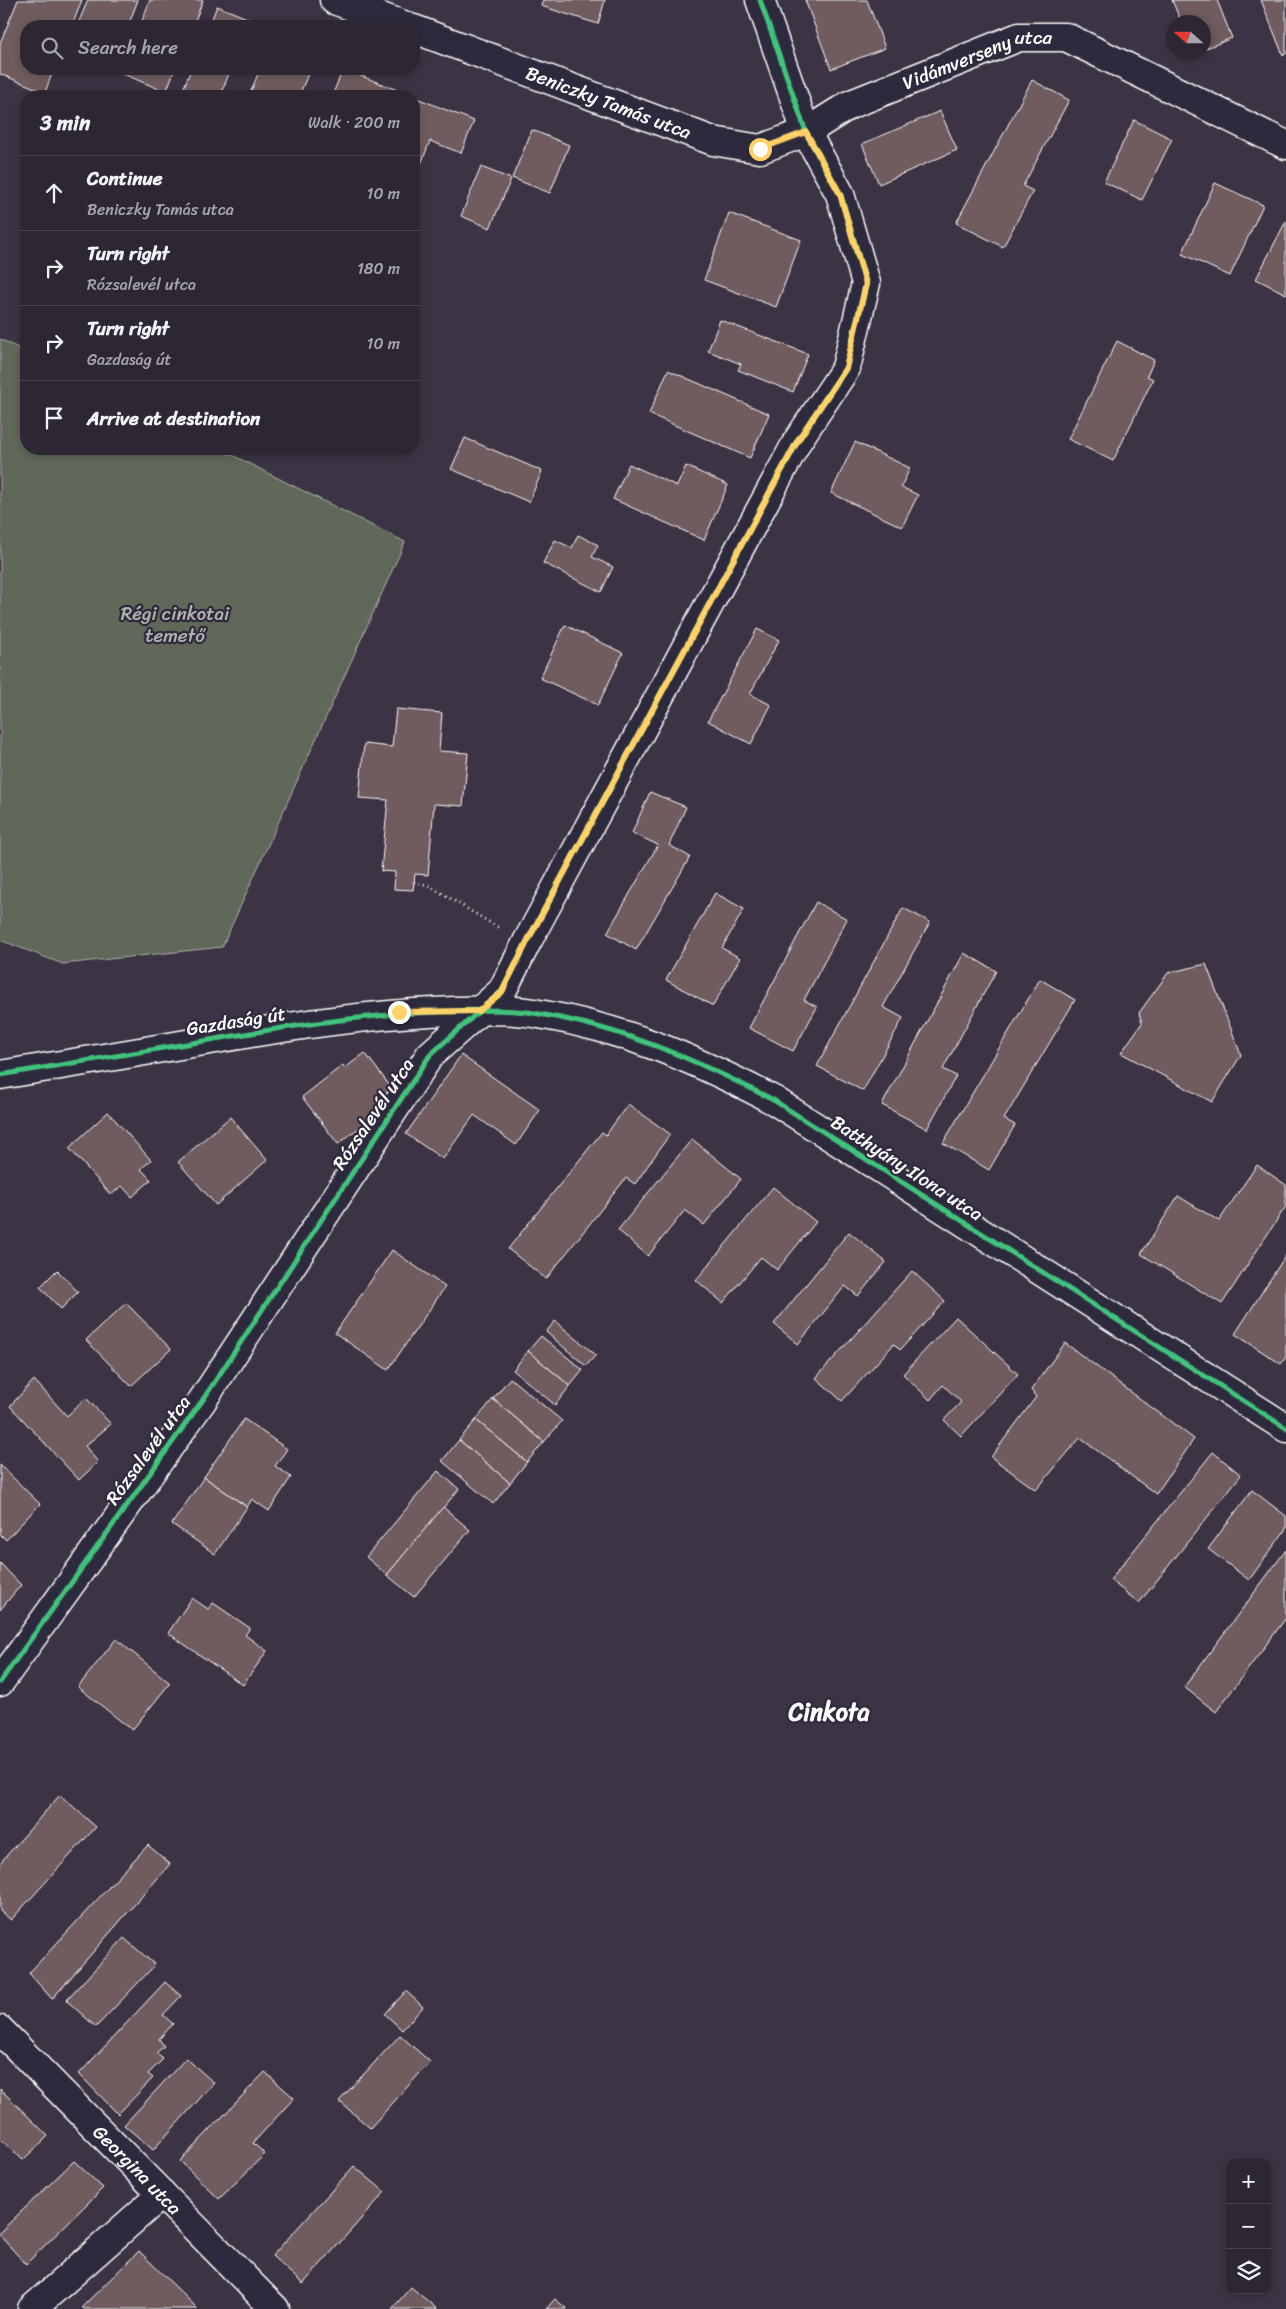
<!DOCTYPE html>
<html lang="en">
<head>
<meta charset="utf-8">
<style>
	body { margin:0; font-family:Sriracha,sans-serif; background:#352f3b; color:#f1f3f6 }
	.controls { position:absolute; right:15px; bottom:15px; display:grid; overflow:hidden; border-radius:10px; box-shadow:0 2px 8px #0003 }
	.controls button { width:45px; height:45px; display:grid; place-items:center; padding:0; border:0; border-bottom:1px solid #48444e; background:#2d2733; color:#f1f3f6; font:25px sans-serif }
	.compass { position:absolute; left:1166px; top:15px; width:45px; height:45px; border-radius:50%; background:#2d2733; box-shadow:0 2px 8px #0003; rotate:291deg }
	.stop { position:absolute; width:15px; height:15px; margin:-11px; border:4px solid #ffd166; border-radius:50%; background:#fff }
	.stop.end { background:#ffd166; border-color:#fff; box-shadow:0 1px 5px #0008 }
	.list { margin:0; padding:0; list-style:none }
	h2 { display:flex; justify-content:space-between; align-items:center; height:65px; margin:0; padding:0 20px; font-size:21px }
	h2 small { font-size:16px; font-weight:400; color:#a7a5ac }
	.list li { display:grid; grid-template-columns:32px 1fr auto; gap:15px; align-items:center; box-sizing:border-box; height:75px; padding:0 20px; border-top:1px solid #48444e }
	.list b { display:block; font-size:19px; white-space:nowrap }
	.list p { margin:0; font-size:16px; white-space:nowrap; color:#a7a5ac }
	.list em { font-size:16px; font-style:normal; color:#a7a5ac }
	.icon { flex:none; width:28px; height:28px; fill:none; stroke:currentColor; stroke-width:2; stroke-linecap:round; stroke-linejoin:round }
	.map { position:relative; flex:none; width:1286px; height:2309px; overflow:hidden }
	.search { position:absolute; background:#2d2733; box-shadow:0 2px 8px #0003; left:20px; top:20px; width:400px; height:55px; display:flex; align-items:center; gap:12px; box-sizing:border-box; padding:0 18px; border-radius:20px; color:#a7a5ac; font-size:19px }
	.panel { position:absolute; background:#2d2733; box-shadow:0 2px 8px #0003; left:20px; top:90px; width:400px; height:365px; border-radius:20px }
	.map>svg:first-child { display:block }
	.green { fill:#60675a; stroke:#b0b3ac }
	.building { fill:#705b5e; stroke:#fff }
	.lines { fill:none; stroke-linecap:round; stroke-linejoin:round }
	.minor-casing { stroke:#fff; stroke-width:31 }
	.path { stroke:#fff; stroke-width:3; stroke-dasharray:1 4; stroke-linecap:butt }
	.minor { stroke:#2f2a3d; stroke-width:28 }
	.cycleway-casing { stroke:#2f2a3d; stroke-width:8 }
	.cycleway { stroke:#40c37c; stroke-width:5 }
	.route { stroke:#ffd166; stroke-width:6 }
	.labels { text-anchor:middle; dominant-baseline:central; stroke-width:4.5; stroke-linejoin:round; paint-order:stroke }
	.street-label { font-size:19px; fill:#fff; stroke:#2f2a3d }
	.park-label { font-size:19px; fill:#b0b3ac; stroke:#2f2a3d }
	.district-label { font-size:24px; font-weight:bold; fill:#fff; stroke:#2f2a3d }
</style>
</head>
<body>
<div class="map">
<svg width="1286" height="2309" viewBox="0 0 1286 2309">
	<rect width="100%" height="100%" fill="#3c3444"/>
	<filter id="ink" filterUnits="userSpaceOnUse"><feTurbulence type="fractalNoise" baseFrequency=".02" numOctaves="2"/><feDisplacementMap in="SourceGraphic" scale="10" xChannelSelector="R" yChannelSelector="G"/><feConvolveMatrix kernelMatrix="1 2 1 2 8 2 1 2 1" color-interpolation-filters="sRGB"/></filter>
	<g filter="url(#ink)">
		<path class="green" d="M0 339 26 352V449H220L405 542 222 947 63 964 0 940Z"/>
		<g class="building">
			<path d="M18 0H82L72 26H26V69H54L45 92 0 74V43Z"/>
			<path d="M88 0H138L128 26H77Z"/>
			<path d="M150 0H203L193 26H140Z"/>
			<path d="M543 0H605L598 24 541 6Z"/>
			<path d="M805 0H867L885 48 831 69Z"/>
			<path d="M1172 0H1217L1232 38 1204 49V22H1181Z"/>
			<path d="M1261 0H1286V54L1283 55Z"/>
			<path d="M217 6 267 26H209Z"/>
			<path d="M123 69H175L166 92 121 73Z"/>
			<path d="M191 69H231L220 96H184L181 95Z"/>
			<path d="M260 69H310L299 96H249Z"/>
			<path d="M343 69 400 91 398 96H332Z"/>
			<path d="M1032 80 1069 100 1023 186 1033 191 1003 247 956 223Z"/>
			<path d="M414 97 474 121 461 153 430 141 414 182Z"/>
			<path d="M940 111 957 150 879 184 862 144Z"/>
			<path d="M1134 120 1172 139 1142 200 1104 182Z"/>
			<path d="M532 130 569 145 550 193 512 178Z"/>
			<path d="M481 167 511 179 490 228 461 216Z"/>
			<path d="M1215 183 1263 205 1230 276 1182 254Z"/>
			<path d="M729 213 801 240 776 307 704 280Z"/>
			<path d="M1286 221V294L1256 279Z"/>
			<path d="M720 320 808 354 793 392 738 370 741 364 708 351Z"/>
			<path d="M1117 341 1154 360 1147 376 1153 379 1113 461 1068 439Z"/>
			<path d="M668 370 769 414 750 458 649 414Z"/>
			<path d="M465 438 542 471 529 502 451 469Z"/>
			<path d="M855 442 910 468 901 487 918 495 902 527 831 493Z"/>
			<path d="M629 464 677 486 686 466 728 485 704 540 613 499Z"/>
			<path d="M578 535 598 545 592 557 613 567 601 592 543 563 555 540 572 548Z"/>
			<path d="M565 625 623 653 598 705 540 678Z"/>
			<path d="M757 629 779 640 750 694 771 705 751 744 708 721Z"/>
			<path d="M396 709 442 713 439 751 468 753 463 806 434 804 428 875 415 874 413 890 394 889 395 872 381 871 388 800 359 798 364 744 392 747Z"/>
			<path d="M650 792 686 807 669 845 690 857 636 950 607 933 658 845 632 833Z"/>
			<path d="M715 893 744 909 722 948 740 958 713 1006 666 980Z"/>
			<path d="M816 902 847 919 804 1000 817 1007 793 1051 749 1028Z"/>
			<path d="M903 908 930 922 883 1007 903 1018 863 1091 817 1066Z"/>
			<path d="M964 953 996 971 943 1069 956 1076 927 1129 882 1105Z"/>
			<path d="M1206 964 1241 1055 1212 1102 1121 1053 1142 1023 1139 1013 1168 973Z"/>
			<path d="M1040 979 1075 1000 1004 1119 1015 1125 989 1170 943 1143Z"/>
			<path d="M365 1053 396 1094 375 1110 377 1114 338 1144 302 1097 343 1065 345 1068Z"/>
			<path d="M461 1055 540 1110 516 1145 474 1115 443 1159 406 1134Z"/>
			<path d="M628 1104 670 1134 635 1184 626 1178 546 1279 508 1249 602 1132 606 1135Z"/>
			<path d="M108 1112 151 1160 141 1169 151 1180 132 1197 122 1186 111 1195 69 1148Z"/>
			<path d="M230 1117 267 1160 216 1205 178 1162Z"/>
			<path d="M692 1139 741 1179 704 1225 685 1210 648 1256 618 1230Z"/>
			<path d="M1257 1165 1286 1185V1206L1222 1304 1141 1254 1178 1196 1219 1221Z"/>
			<path d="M773 1187 816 1222 777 1270 761 1257 723 1303 696 1280Z"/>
			<path d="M849 1232 886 1262 858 1296 845 1286 798 1344 774 1324Z"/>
			<path d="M392 1250 445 1287 388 1370 335 1333Z"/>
			<path d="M1286 1255V1357L1281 1364 1235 1334Z"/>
			<path d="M57 1270 78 1292 61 1309 40 1287Z"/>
			<path d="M912 1271 945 1301 900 1350 894 1344 842 1401 816 1378Z"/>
			<path d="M126 1303 171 1349 131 1386 86 1340Z"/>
			<path d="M956 1317 1018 1374 961 1436 944 1420 961 1402 943 1385 930 1400 903 1374Z"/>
			<path d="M555 1321 596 1355 586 1366 546 1332Z"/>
			<path d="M541 1336 583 1370 570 1386 528 1351Z"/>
			<path d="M1065 1343 1194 1439 1156 1494 1080 1438 1036 1490 991 1457 1036 1397 1031 1390Z"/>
			<path d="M528 1351 570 1386 555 1405 513 1370Z"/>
			<path d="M510 1378 562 1421 544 1442 493 1399Z"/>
			<path d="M34 1380 67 1416 86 1398 111 1424 85 1446 98 1462 79 1480 10 1406Z"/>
			<path d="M493 1399 544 1442 527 1462 476 1420Z"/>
			<path d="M244 1419 287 1449 275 1466 291 1477 269 1511 252 1499 247 1507 204 1477Z"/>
			<path d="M476 1420 527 1462 510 1483 459 1440Z"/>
			<path d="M459 1440 510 1483 493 1504 442 1461Z"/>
			<path d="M1213 1452 1241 1475 1139 1603 1110 1580Z"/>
			<path d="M0 1465 40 1504 6 1540 0 1534Z"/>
			<path d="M438 1471 459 1489 387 1575 366 1557Z"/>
			<path d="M204 1477 247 1507 215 1554 172 1524Z"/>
			<path d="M1252 1490 1286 1516V1529L1249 1580 1208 1549Z"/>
			<path d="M443 1507 470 1530 414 1597 387 1575Z"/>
			<path d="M1286 1550V1618L1216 1712 1184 1687Z"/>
			<path d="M0 1563 21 1585 0 1610Z"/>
			<path d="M192 1598 208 1609 213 1603 250 1628 245 1635 267 1651 243 1685 168 1633Z"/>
			<path d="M116 1639 170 1683 132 1730 78 1687Z"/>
			<path d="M60 1795 96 1827 11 1920 0 1911V1863Z"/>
			<path d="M148 1845 170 1864 52 1999 29 1973Z"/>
			<path d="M124 1938 155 1965 96 2027 66 2000Z"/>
			<path d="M165 1982 181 1996 163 2015 173 2024 159 2039 164 2046 156 2053 163 2059 148 2074 153 2078 118 2114 79 2074Z"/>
			<path d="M406 1991 423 2007 402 2030 385 2014Z"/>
			<path d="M400 2035 430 2062 370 2128 339 2101Z"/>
			<path d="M186 2058 214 2083 153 2150 124 2125Z"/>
			<path d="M265 2072 294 2098 253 2143 265 2154 219 2199 180 2161Z"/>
			<path d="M0 2089 48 2136 23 2160 0 2139Z"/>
			<path d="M74 2161 103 2188 26 2264 0 2236V2232Z"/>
			<path d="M354 2166 385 2192 303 2284 272 2256Z"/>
			<path d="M139 2251 198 2309H84L82 2307Z"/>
			<path d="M411 2287 437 2309H392Z"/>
			<path d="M555 2299 567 2309H546Z"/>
		</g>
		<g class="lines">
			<g class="minor-casing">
				<g id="minor">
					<path d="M334 0 406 26"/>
					<path id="s1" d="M414 29 713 141 760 149 806 132 849 105 1019 37H1066L1286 145"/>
					<path d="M0 1075C86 1061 171 1047 257 1032 324 1021 387 1013 455 1011 483 1010 513 1009 539 1014 624 1028 699 1061 775 1101L1286 1428"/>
					<path d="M0 1682 202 1401 430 1055 502 991 528 940 798 440 846 368 866 283 840 194 806 132 760 0"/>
					<path id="s2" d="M0 2030 275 2309"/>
					<path d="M32 2309 162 2194"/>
				</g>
			</g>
			<path class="path" d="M414 882 428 885 499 928"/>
			<use href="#minor" class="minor"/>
			<g class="cycleway-casing">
				<g id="cycleway">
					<path d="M0 1075C86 1061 171 1047 257 1032 324 1021 387 1013 455 1011 483 1010 513 1009 539 1014 624 1028 699 1061 775 1101L1286 1428"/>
					<path d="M0 1682 202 1401 430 1055 502 991 528 940 798 440 846 368 866 283 840 194 806 132 760 0"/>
				</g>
			</g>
			<use href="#cycleway" class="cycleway"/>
		</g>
	</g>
	<g class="lines" filter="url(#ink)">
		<path class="route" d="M399 1012 479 1011 502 992 528 940 798 440 846 368 866 284 840 194 806 132 760 149"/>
	</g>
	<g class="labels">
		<g class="street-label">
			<text stroke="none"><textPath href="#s1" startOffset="604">Vidámverseny utca</textPath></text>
			<text stroke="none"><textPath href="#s1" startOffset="208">Beniczky Tamás utca</textPath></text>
			<text transform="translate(236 1021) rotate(-9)">Gazdaság út</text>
			<text transform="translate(373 1114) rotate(-56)">Rózsalevél utca</text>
			<text transform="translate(907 1168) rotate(33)">Batthyány Ilona utca</text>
			<text transform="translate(148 1450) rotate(-54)">Rózsalevél utca</text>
			<text stroke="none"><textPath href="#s2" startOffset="196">Georgina utca</textPath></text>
		</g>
		<g class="park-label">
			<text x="175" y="613">Régi cinkotai<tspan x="175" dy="22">temető</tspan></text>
		</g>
		<g class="district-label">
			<text x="829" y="1712">Cinkota</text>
		</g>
	</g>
</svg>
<div class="controls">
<button>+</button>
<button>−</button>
<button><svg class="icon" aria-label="layers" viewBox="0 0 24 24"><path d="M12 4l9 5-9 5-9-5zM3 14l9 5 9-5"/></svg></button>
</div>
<svg class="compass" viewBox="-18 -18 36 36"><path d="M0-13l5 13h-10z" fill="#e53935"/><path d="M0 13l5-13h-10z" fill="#a7a5ac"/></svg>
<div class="stop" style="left:760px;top:149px"></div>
<div class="stop end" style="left:399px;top:1012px"></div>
<div class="search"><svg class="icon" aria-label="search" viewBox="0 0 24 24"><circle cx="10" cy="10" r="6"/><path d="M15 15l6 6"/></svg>Search here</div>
<section class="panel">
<h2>3 min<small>Walk · 200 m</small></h2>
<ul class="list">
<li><svg class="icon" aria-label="ahead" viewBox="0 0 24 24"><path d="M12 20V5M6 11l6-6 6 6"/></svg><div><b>Continue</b><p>Beniczky Tamás utca</p></div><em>10 m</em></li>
<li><svg class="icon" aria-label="right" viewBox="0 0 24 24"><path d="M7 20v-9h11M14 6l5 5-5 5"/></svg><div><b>Turn right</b><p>Rózsalevél utca</p></div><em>180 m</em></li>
<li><svg class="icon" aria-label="right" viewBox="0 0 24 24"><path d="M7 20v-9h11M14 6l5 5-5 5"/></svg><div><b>Turn right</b><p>Gazdaság út</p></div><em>10 m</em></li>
<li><svg class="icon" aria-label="arrive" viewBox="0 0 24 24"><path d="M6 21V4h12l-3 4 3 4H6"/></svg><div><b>Arrive at destination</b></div></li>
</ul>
</section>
</div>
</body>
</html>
